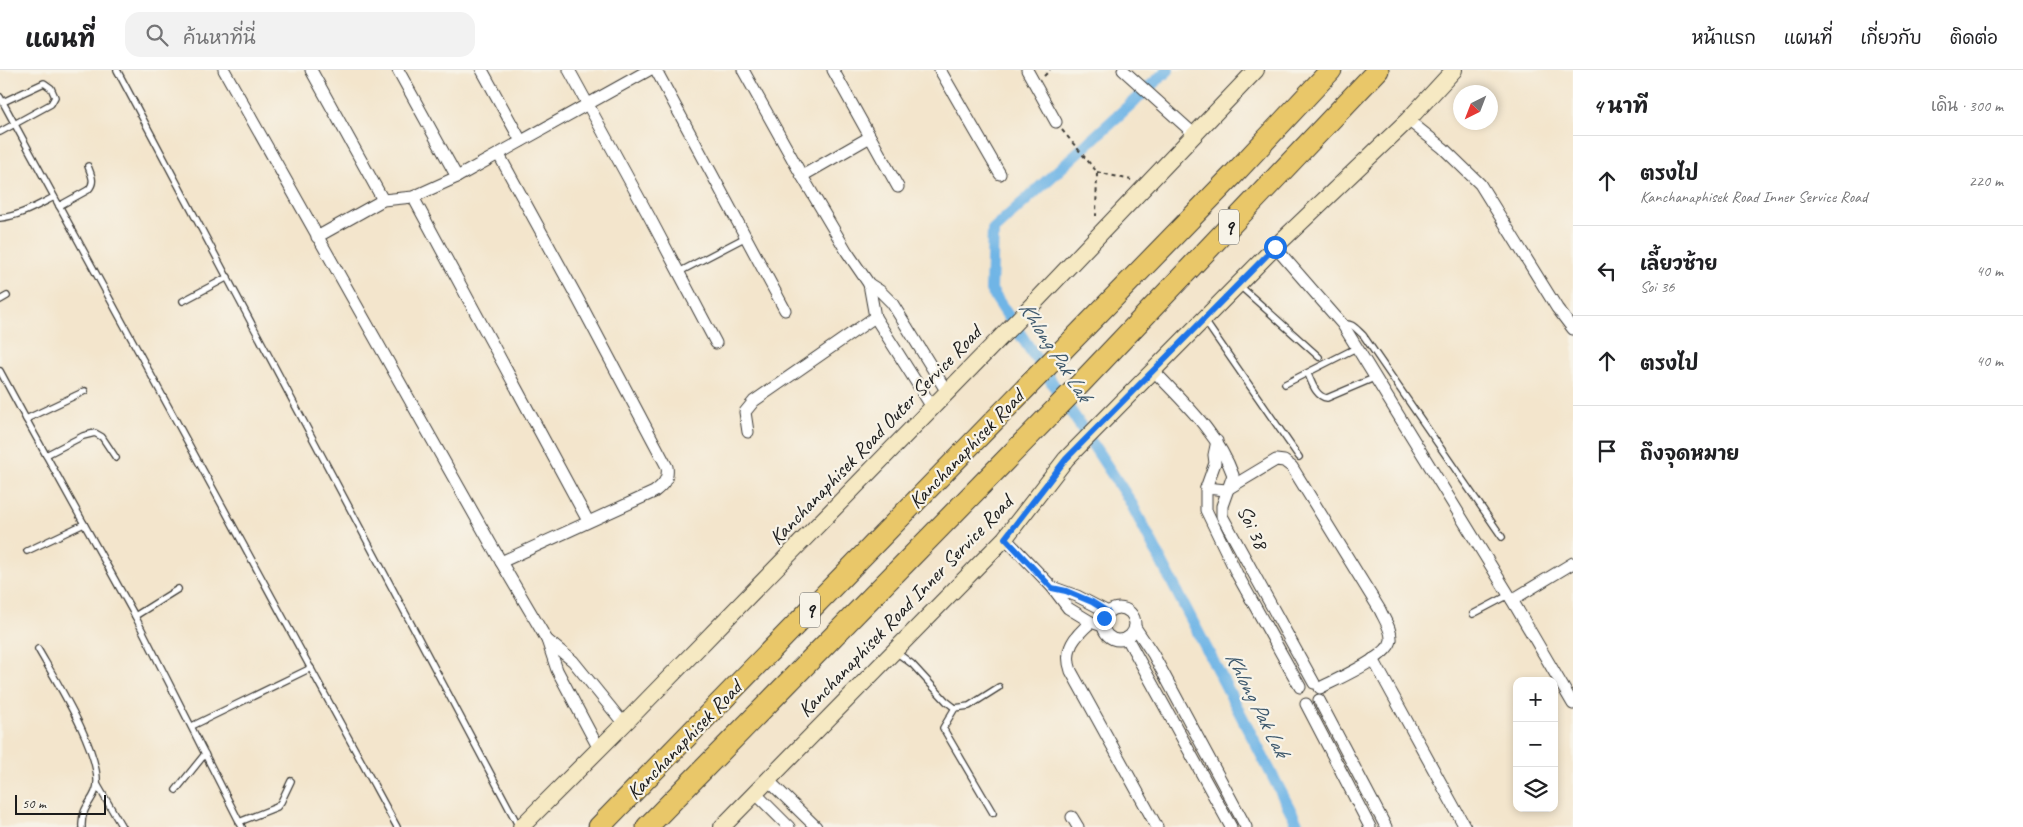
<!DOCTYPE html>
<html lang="th">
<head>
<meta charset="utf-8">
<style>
	body { margin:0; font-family:Caveat,"Playpen Sans Thai",sans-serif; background:#f2f2f2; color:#202124 }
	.controls { position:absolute; right:15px; bottom:15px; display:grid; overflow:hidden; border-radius:10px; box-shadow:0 2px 8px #0003 }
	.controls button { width:45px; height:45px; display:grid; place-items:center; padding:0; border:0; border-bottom:1px solid #e0e0e0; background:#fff; color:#202124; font:25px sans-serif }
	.compass { position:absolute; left:1453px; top:15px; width:45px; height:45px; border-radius:50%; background:#fff; box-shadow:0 2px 8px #0003; rotate:222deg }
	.scale { position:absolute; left:15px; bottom:12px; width:91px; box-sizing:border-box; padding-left:5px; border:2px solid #1c1c1c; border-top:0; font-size:14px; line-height:18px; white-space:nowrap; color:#1c1c1c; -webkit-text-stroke:4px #f7f3e8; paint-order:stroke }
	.stop { position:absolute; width:15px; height:15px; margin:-11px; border:4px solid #1a73e8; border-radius:50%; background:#fff }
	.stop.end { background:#1a73e8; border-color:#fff; box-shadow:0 1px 5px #0008 }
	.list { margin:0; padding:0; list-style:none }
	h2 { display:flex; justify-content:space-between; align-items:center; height:65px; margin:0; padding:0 20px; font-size:21px }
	h2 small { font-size:16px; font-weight:400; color:#757577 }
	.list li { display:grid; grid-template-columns:32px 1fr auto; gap:15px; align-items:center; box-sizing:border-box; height:90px; padding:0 20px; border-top:1px solid #e0e0e0 }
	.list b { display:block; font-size:19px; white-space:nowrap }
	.list p { margin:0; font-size:16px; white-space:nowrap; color:#757577 }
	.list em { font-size:16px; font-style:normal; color:#757577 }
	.icon { flex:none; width:28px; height:28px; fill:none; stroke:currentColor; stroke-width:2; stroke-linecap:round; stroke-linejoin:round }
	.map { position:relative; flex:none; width:1573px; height:757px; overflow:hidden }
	header { display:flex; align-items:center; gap:30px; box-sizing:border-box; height:70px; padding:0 25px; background:#fff; border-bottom:1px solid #e0e0e0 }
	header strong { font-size:24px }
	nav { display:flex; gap:28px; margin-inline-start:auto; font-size:18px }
	.search { width:350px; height:45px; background:#f2f2f2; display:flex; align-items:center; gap:12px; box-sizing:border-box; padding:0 18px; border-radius:15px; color:#757577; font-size:19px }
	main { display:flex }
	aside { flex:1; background:#fff }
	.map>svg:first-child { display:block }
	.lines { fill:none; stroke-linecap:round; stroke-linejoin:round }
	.canal { stroke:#70b5e6; stroke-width:12 }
	.service-casing { stroke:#3c3a36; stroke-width:8 }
	.minor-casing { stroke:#3c3a36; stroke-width:13 }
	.secondary-casing { stroke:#3c3a36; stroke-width:18 }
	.motorway-casing { stroke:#3c3a36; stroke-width:23 }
	.path { stroke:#3c3a36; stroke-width:2; stroke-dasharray:4 4; stroke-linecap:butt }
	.service { stroke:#fff; stroke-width:5.5 }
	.minor { stroke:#fff; stroke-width:11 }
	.secondary { stroke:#f6e9c3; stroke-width:16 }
	.motorway { stroke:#e9c769; stroke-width:21 }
	.route { stroke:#1a73e8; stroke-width:6 }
	.labels { text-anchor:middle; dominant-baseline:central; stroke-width:4.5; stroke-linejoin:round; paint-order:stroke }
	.shield { fill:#f7f3e8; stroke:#5e5c59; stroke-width:1 }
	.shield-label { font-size:20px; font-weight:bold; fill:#1c1c1c }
	.street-label { font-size:21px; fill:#1c1c1c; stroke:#f7f3e8 }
	.water-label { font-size:22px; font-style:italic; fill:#3e596d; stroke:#f7f3e8 }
</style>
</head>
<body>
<header>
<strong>แผนที่</strong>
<div class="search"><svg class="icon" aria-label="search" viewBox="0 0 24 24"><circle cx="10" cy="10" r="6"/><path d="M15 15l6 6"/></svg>ค้นหาที่นี่</div>
<nav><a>หน้าแรก</a><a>แผนที่</a><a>เกี่ยวกับ</a><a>ติดต่อ</a></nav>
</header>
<main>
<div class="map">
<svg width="1573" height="757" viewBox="0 0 1573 757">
	<rect width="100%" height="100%" fill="#f7f3e8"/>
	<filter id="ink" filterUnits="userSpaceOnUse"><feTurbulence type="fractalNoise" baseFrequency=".02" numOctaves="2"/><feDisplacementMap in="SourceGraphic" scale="10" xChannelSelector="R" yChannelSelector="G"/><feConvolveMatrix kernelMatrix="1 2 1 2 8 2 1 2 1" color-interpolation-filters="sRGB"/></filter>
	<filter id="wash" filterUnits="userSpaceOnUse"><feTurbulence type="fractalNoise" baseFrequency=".0096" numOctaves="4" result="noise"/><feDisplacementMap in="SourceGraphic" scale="20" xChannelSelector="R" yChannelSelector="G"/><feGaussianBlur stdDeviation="1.12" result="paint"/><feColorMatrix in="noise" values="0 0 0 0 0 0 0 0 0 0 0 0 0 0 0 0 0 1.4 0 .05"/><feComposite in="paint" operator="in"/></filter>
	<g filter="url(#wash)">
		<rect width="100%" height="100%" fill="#f3e5cc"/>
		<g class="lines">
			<path class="canal" d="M1168 0 993 160 991 220 1130 431 1299 757"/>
		</g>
	</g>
	<g filter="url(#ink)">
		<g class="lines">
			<g class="service-casing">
				<g id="service">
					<path d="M117 0 519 757"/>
					<path d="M0 27 397 757"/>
					<path d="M0 62 51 34 55 27 51 18 44 13 3 32"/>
					<path d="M59 136 88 120C96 112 91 105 88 96"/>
					<path d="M0 148C20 146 36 136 54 127"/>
					<path d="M679 202 746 167"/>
					<path d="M1240 216 1319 287"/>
					<path d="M0 230 7 226"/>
					<path d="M183 231 228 207"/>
					<path d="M1205 251 1299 387"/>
					<path d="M1343 255C1351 251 1357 260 1363 265L1502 467"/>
					<path d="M0 301 26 349 85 321"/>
					<path d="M1308 304C1312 313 1316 327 1327 328L1374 308"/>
					<path d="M1285 314 1356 278"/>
					<path d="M26 349 135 546"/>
					<path d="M46 385 83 366 95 363 102 367 116 388"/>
					<path d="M27 481 84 454"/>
					<path d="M178 519 135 546 242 757"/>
					<path d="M1473 544 1509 525"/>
					<path d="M38 579C55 609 100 680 97 715 95 731 81 735 82 757"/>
					<path d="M896 582 912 594 946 631 955 638 969 636 999 617"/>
					<path d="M955 638 943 658 993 743"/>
					<path d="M192 656 311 598"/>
					<path d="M97 714 122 757"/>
					<path d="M176 720 205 684"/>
					<path d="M239 752 277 737 281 732 291 711"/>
				</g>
			</g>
			<g class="minor-casing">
				<g id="minor">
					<path d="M224 0 501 492 547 570 557 600 599 679"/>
					<path d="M311 0 383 130"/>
					<path d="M398 0 457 107"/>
					<path d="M482 0 521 71"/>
					<path d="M569 0 650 148 716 273"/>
					<path d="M656 0 785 240"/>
					<path d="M743 0 802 106 847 182 869 214 880 221 892 233 947 322"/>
					<path d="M833 0 898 117"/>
					<path d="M940 0 1000 104"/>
					<path d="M1027 0 1056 52"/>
					<path d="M1123 0 1194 64"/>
					<path d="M1408 50 1443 78 1480 114 1557 238 1573 259"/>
					<path d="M499 85 578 229 667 397C669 409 663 415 654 422L501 492"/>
					<path d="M802 106 870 67"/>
					<path d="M413 127 588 451"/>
					<path d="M317 167 383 130 413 127 457 107 649 0"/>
					<path d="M1275 177 1343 255 1512 530 1573 634"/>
					<path d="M869 214 875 247 932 337"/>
					<path d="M1154 301C1184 333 1218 363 1233 405L1222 436V446L1314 613"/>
					<path d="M748 362 745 342 754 331 875 247"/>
					<path d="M1217 371 1214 385 1215 393 1206 418V440L1237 504 1300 617"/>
					<path d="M1206 418 1226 420 1276 390 1284 391 1292 397 1380 540C1384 549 1392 560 1391 570 1389 587 1335 610 1320 618"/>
					<path d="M1005 468 1052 517 1068 538 1091 552 1103 556"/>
					<path d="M1052 517 1077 526 1108 542"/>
					<path d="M1512 530 1573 493"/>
					<circle cx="1119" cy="554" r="16"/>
					<path d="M1091 552C1075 566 1063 579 1071 601L1157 757"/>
					<path d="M1135 557 1153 584 1246 757"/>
					<path d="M1127 568 1231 757"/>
					<path d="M547 570 573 591 624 654"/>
					<path d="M1373 589 1465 757"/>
					<path d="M1319 630 1386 757"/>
					<path d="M1306 634 1370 757"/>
					<path d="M768 710 816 757"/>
					<path d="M755 723 789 757"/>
					<path d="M1072 747 1078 757"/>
				</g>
			</g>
			<g class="secondary-casing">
				<g id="secondary">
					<path d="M521 757 624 654 1036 231 1256 0"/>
					<path d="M722 757 1005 468 1066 389 1275 177 1408 50 1454 0"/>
				</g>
			</g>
			<g class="motorway-casing">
				<g id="motorway">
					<path d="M599 757 1232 106 1331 0"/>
					<path d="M647 757 1081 313 1378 0"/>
				</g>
			</g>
			<g class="path">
				<path d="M1044 6 1050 0"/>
				<path d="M1062 60 1097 102 1096 146"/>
				<path d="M1097 102 1131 110"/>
			</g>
			<use href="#service" class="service"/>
			<use href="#minor" class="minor"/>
			<use href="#secondary" class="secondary"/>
			<use href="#motorway" class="motorway"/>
		</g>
	</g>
	<g class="lines" filter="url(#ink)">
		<path class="route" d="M1104 548 1108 542 1092 532 1066 521 1052 518 1005 468 1066 389 1275 177"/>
	</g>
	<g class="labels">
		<g class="shield">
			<rect x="1219" y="139.5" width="20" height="35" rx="4"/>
			<rect x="800" y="522.5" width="20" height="35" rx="4"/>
		</g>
		<g class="shield-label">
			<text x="1229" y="157">9</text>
			<text x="810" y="540">9</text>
		</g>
		<g class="street-label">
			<text transform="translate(875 365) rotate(-46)">Kanchanaphisek Road Outer Service Road</text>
			<text transform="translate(966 379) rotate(-46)">Kanchanaphisek Road</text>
			<text transform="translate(1253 457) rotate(65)">Soi 38</text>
			<text transform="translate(905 536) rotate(-46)">Kanchanaphisek Road Inner Service Road</text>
			<text transform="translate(684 670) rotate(-46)">Kanchanaphisek Road</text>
		</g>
		<g class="water-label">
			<text transform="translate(1055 281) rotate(57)">Khlong Pak Lak</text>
			<text transform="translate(1257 634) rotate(63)">Khlong Pak Lak</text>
		</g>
	</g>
</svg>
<div class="controls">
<button>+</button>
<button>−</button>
<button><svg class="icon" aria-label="layers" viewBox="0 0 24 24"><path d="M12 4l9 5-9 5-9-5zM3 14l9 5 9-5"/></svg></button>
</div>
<svg class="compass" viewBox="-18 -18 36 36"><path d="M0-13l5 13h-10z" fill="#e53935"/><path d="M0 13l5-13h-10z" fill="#757577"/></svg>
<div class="scale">50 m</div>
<div class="stop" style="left:1275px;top:177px"></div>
<div class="stop end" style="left:1104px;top:548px"></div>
</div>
<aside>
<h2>4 นาที<small>เดิน · 300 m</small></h2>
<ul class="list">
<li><svg class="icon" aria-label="ahead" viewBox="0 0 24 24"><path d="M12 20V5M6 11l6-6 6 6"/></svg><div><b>ตรงไป</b><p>Kanchanaphisek Road Inner Service Road</p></div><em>220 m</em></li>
<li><svg class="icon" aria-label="left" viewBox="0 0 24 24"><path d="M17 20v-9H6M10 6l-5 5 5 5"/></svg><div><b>เลี้ยวซ้าย</b><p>Soi 36</p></div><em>40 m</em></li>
<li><svg class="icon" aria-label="ahead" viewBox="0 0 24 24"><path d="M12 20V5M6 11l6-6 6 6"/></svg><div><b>ตรงไป</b></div><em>40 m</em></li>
<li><svg class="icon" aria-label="arrive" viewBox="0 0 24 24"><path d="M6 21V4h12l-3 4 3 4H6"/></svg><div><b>ถึงจุดหมาย</b></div></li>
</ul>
</aside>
</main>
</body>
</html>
